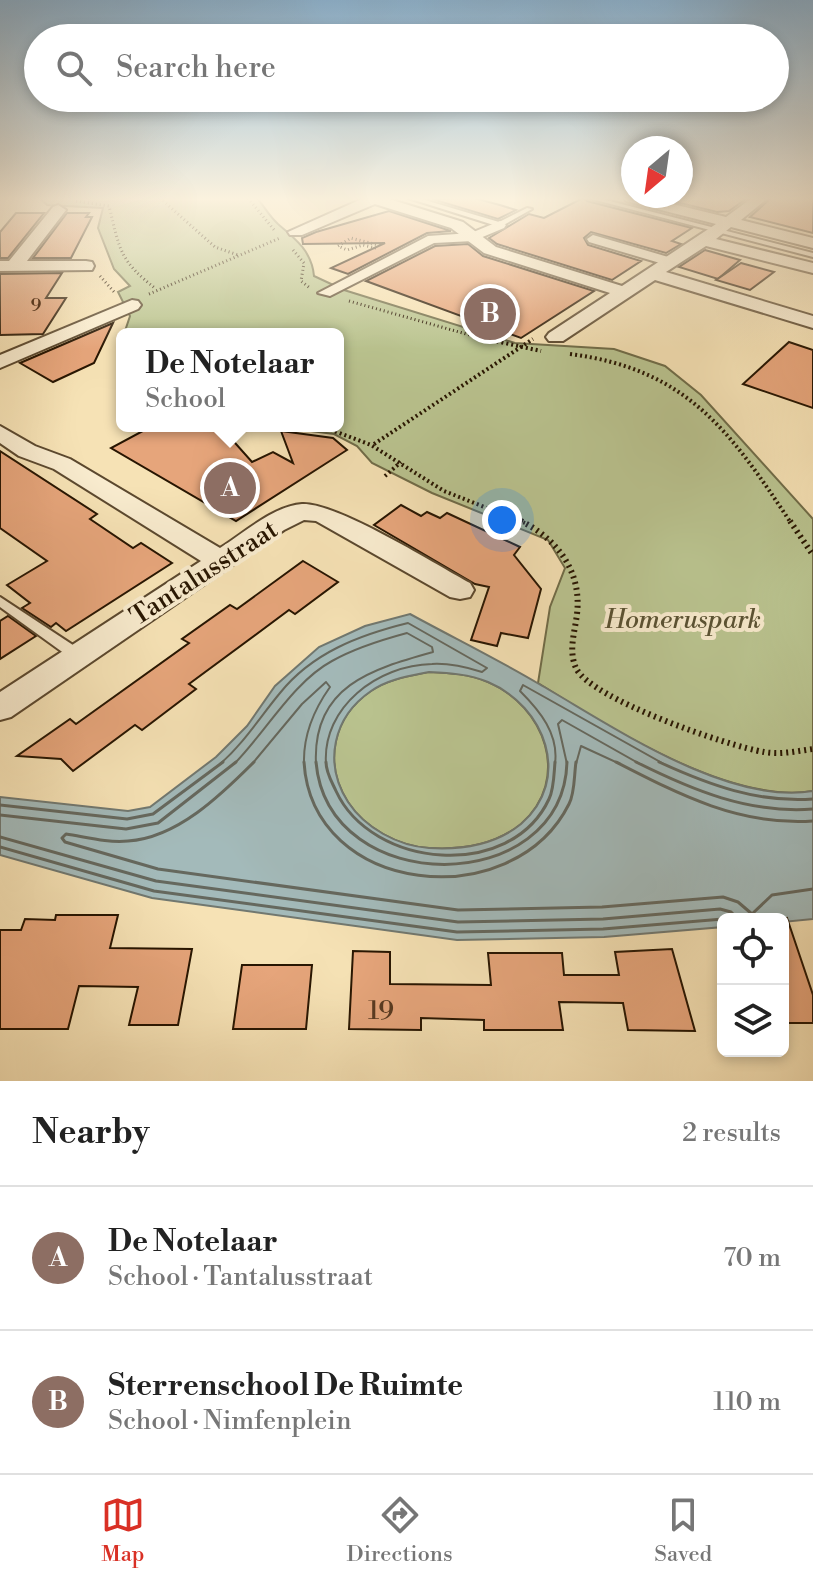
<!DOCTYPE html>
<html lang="en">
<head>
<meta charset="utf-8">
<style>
	body { margin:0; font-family:"Libre Bodoni",serif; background:#f6f6f6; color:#222 }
	.controls { position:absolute; right:24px; bottom:24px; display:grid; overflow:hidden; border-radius:12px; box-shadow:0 4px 12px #0003 }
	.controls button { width:72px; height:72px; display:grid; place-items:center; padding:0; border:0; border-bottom:2px solid #e0e0e0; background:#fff; color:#222; font:40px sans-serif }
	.compass { position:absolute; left:621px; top:136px; width:72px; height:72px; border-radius:50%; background:#fff; box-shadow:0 4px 12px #0003; rotate:209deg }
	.you { position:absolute; left:502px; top:520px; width:28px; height:28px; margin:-20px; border:6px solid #fff; border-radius:50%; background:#1a73e8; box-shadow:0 0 0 12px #1a73e833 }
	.badge { display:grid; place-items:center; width:52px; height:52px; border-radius:50%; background:#d93025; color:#fff; font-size:26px; font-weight:700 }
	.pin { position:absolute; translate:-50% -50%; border:4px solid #fff; box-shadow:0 2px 8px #0006 }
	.popup { position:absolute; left:116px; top:328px; width:228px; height:104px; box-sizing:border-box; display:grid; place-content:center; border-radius:12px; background:#fff; filter:drop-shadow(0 2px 6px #0005); font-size:26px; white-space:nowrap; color:#767676 }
	.popup b { font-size:30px; color:#222 }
	.popup::after { content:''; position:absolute; left:50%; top:100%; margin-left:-16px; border:16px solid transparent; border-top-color:#fff }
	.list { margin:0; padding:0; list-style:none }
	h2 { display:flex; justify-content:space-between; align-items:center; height:104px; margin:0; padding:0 32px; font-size:34px }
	h2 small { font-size:26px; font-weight:400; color:#767676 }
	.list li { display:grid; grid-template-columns:52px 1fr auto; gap:24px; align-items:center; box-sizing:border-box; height:144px; padding:0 32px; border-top:2px solid #e0e0e0 }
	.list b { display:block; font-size:30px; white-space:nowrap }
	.list p { margin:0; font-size:26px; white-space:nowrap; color:#767676 }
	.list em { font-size:26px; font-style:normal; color:#767676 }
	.icon { flex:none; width:44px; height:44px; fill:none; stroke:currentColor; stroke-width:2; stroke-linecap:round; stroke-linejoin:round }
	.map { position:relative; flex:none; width:813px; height:1081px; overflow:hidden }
	.search { position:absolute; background:#fff; box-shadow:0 4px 12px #0003; left:24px; right:24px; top:24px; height:88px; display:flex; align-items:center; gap:20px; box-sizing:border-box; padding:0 28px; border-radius:44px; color:#767676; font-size:30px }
	.sheet { height:392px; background:#fff }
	nav { display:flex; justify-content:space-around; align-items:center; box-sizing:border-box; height:112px; border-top:2px solid #e0e0e0; background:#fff; font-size:22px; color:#767676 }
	nav a { display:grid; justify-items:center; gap:4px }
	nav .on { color:#d93025 }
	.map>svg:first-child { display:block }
	.green { fill:#bac490; stroke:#706c48; stroke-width:2 }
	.water { fill:#a3baba; stroke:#717870; stroke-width:2; fill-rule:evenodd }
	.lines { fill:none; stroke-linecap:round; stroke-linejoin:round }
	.shore-far1 { stroke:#65685e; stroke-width:2 }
	.shore { stroke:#65685e; stroke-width:3 }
	.building { fill:#e6a57b; stroke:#271501; stroke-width:2 }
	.service-casing { stroke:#5b482e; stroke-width:4 }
	.pedestrian-casing { stroke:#5b482e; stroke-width:4 }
	.minor-casing { stroke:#5b482e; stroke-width:4 }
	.path-far2 { stroke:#271501; stroke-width:3; stroke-dasharray:1 3; stroke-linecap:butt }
	.path-far1 { stroke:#271501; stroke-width:4; stroke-dasharray:2 3; stroke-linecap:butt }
	.path { stroke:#271501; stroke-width:6; stroke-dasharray:2 4; stroke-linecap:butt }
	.service { fill:#f9eccf; fill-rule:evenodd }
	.pedestrian { fill:#f9eccf; fill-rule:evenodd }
	.minor { fill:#f9eccf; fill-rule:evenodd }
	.labels { text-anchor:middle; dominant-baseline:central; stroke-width:8; stroke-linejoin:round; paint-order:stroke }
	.far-number-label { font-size:18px; fill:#573920 }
	.street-label { font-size:26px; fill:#271501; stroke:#f9eccf }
	.park-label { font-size:26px; font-style:italic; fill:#5a5233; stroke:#f9eccf }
	.near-number-label { font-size:26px; fill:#573920 }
</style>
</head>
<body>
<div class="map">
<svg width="813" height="1081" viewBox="0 0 813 1081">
	<rect width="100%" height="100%" fill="#f6e2b5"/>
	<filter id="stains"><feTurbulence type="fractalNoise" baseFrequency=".0025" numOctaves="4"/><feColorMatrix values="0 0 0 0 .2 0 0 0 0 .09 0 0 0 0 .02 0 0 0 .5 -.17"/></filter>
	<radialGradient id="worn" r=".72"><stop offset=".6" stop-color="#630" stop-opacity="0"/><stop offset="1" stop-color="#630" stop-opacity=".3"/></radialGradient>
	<g class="green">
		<path d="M40 198H257C264 206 269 216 278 224 296 239 312 252 314 276L344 290 515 343 614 349 665 366 701 395 813 519V791C730 805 607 726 538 683L550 607 565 568 548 540 432 493 372 463 357 446 334 434 272 426H338V334H124L130 316 118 292 130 286 114 269 98 228 103 208 47 205Z"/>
		<path d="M429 672C449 673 469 674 488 682 545 706 572 779 521 824 495 845 461 850 429 848 398 846 365 828 348 802 323 763 333 717 371 691 388 679 409 676 429 672Z"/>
	</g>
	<path class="water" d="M410 614C452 637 497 659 539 684 611 725 727 806 813 791V919L783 922V919H723V927L604 937 457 940 152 898 0 855V797L128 811 150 807 216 757 247 726 275 686 319 647 365 626ZM429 672C449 673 469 674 488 682 545 706 573 779 521 824 495 845 461 850 429 848 398 846 365 828 348 802 323 763 333 717 371 691 388 679 409 676 429 672Z"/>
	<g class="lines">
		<g class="shore-far1">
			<path d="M220 764C244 743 260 717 280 693 312 653 359 635 408 623L487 668 482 672C466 667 449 663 432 664 378 665 322 707 326 764"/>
			<path d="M234 764C265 733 293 682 332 661 355 648 381 640 407 633L432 647 433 652C372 669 312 686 316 764"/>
			<path d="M252 764 302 704 326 682 330 687C313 711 303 735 304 764"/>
			<path d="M555 764C559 734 540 711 520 691L523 685 664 764"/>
			<path d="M567 764 558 724 562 720 640 764"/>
			<path d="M576 764 581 746 620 764"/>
		</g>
		<g class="shore">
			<path d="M254 762C221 795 177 838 128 841 107 843 86 837 66 834L62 838 65 842 158 869 458 910 602 907 723 897 738 902 752 914 772 895 813 889"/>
			<path d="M304 762C312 896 513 916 569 804 575 793 574 775 576 762"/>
			<path d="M316 762C328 899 563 898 567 762"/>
			<path d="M326 762C326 773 332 782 336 791 372 869 511 881 549 799 554 789 554 773 555 762"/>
			<path d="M616 762C680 795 740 826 813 821"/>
			<path d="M636 762C692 790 749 814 813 809"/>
			<path d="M659 762C709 785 758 803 813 799"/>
			<path d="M0 805 127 819 153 814 223 762"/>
			<path d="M0 815 126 829 158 823 236 762"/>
			<path d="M0 837 156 881 458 922 603 919 720 909 731 912 738 919"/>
			<path d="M0 847 154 891 457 932 603 929 723 919"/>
		</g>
	</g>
	<g class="building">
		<path d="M474 198 500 205 516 210 498 219 432 199Z"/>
		<path d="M583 198 587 201 692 228 672 241 681 244 666 253 591 232 584 238 588 245 641 261 612 280 497 244 489 238 529 214 544 218Z"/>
		<path d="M660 198H747L729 211 717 212Z"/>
		<path d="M771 198H813V233L750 217Z"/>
		<path d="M389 211 451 231 427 233 348 274 331 268 385 243 303 244 302 238 316 232Z"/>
		<path d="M16 213H44L8 258H0V232Z"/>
		<path d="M67 213H89L86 217H92L71 258H33Z"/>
		<path d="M468 244 483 256 594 291 521 338 366 281 435 246Z"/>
		<path d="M705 250 740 260 718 279 679 267Z"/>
		<path d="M741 263 774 272 750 290 716 280Z"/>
		<path d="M62 273 46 298H66L43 334 0 335V274Z"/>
		<path d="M113 323 94 363 53 382 20 363Z"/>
		<path d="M789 342 813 350V408L743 384Z"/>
		<path d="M152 426H220L252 462 273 452 293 463 281 431 333 438 347 450 236 521 111 448Z"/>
		<path d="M0 451 97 514 90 519 133 548 141 543 172 563 66 631 56 623 51 627 22 608 30 603 7 585 47 561 0 528Z"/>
		<path d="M401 505 421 516 427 512 440 518 447 513 520 547 514 555 541 589 528 638 501 633 497 646 471 640 489 587 475 584 374 525Z"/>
		<path d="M303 561 338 582 295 614 289 610 189 684 196 689 142 730 135 725 73 771 61 759 17 756 70 719 76 724 189 643 182 639 230 605 237 609Z"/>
		<path d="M8 616 36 636 0 659V621Z"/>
		<path d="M56 915H118L110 948 192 949 178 1025H129L138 987 79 986 68 1029H0V930H21L25 919 55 920Z"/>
		<path d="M787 918 813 995V1023H783V919Z"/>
		<path d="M672 949 695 1031 628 1030 623 1003 559 1002 563 1030H484V1020L421 1018V1030L349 1029 353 951 390 952V984L491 985 488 953H562L564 975H619L615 952Z"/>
		<path d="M242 965H312L306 1029H233Z"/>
	</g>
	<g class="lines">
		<g class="service-casing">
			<g id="service">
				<path d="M408 198H418L499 222 527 208 532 209 500 227Z"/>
				<path d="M588 198H598L813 253V257Z"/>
				<path d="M0 597 82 651 84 655 82 659H72L0 607Z"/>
			</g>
		</g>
		<g class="pedestrian-casing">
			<g id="pedestrian">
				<path d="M500 221 506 225 504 228 473 241 434 243 330 296 318 293 428 236 471 233Z"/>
				<path d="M593 235 675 259 676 262 670 266 589 242 587 239Z"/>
			</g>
		</g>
		<g class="minor-casing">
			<g id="minor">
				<path d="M364 198H386L463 222 496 247 622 286 716 224 626 201 624 198H648L726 217 752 198H768L741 220 813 238V248L731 227 716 239 813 263V273L706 246 666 272 813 316V328L655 280 563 341H549L546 337 549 333 610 293 484 253 451 228 375 204 302 235H290L288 232Z"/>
				<path d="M58 205 66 210 27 261H86L92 262 94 266 92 270 0 271V261H9L53 207Z"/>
				<path d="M132 300 138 301 141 305 138 309 0 368V355Z"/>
				<path d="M0 426 35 446 70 459 220 548C243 534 273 506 302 504 336 502 435 564 470 583L474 590 470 597 460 599 450 597 316 521 304 520 284 530 11 717 0 720V692L201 561 54 469 19 456 0 443Z"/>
			</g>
		</g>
		<g class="path-far2">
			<path d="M160 198 215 247 238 255"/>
			<path d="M248 198 275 231"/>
			<path d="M76 201 109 206C120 250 119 260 156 289"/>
			<path d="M376 248 363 245 347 250 338 246 351 238 378 245"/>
			<path d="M293 250 304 263 301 281 310 288"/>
			<path d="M100 276 115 293"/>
			<path d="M149 294 280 238"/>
			<path d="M349 301 484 339"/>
		</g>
		<g class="path-far1">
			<path d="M477 337 541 351"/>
			<path d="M570 354C687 369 730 431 791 523"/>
			<path d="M321 426 371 445 444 491 525 523"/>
			<path d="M374 444 533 339"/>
			<path d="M385 476 401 462"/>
		</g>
		<g class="path">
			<path d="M521 521C557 539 582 571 577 614 575 632 568 650 576 668 590 699 728 746 764 752 780 755 797 751 813 749"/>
			<path d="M790 521 813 555"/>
		</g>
		<use href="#service" class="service"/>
		<use href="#pedestrian" class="pedestrian"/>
		<use href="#minor" class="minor"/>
	</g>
	<linearGradient id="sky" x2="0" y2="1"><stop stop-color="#8cb6d6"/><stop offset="0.57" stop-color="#fbf2de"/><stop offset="1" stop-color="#fbf2de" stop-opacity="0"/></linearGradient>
	<rect width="813" height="349" fill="url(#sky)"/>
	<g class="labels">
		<g class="far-number-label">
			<text x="36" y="305">9</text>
		</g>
		<g class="street-label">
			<text transform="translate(204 573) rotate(-33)">Tantalusstraat</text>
		</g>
		<g class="park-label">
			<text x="683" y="620">Homeruspark</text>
		</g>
		<g class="near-number-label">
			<text x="381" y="1011">19</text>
		</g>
	</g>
	<rect width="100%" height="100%" filter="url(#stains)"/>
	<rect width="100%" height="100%" fill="url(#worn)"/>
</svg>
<div class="controls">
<button><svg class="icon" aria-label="locate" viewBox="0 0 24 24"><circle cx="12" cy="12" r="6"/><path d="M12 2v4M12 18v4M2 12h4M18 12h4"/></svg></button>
<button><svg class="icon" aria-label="layers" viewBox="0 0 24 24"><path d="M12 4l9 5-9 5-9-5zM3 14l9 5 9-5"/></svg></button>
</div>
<svg class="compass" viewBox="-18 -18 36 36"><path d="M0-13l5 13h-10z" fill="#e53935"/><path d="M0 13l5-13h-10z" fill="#767676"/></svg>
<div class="you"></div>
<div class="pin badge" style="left:230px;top:488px;background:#8d6e63">A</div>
<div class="popup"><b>De Notelaar</b>School</div>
<div class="pin badge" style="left:490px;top:314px;background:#8d6e63">B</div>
<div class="search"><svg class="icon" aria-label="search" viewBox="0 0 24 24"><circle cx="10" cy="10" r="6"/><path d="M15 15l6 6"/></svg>Search here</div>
</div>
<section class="sheet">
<h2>Nearby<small>2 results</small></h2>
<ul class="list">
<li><span class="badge" style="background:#8d6e63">A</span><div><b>De Notelaar</b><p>School · Tantalusstraat</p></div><em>70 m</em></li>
<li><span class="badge" style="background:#8d6e63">B</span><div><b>Sterrenschool De Ruimte</b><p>School · Nimfenplein</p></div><em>110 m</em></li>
</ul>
</section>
<nav>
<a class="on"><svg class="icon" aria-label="map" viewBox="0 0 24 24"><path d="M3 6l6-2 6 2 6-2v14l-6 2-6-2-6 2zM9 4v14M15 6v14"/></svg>Map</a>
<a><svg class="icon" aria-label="directions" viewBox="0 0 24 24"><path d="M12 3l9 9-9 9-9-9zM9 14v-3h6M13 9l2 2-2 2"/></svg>Directions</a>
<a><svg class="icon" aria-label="saved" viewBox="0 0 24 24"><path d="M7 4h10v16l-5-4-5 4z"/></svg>Saved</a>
</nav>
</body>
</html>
